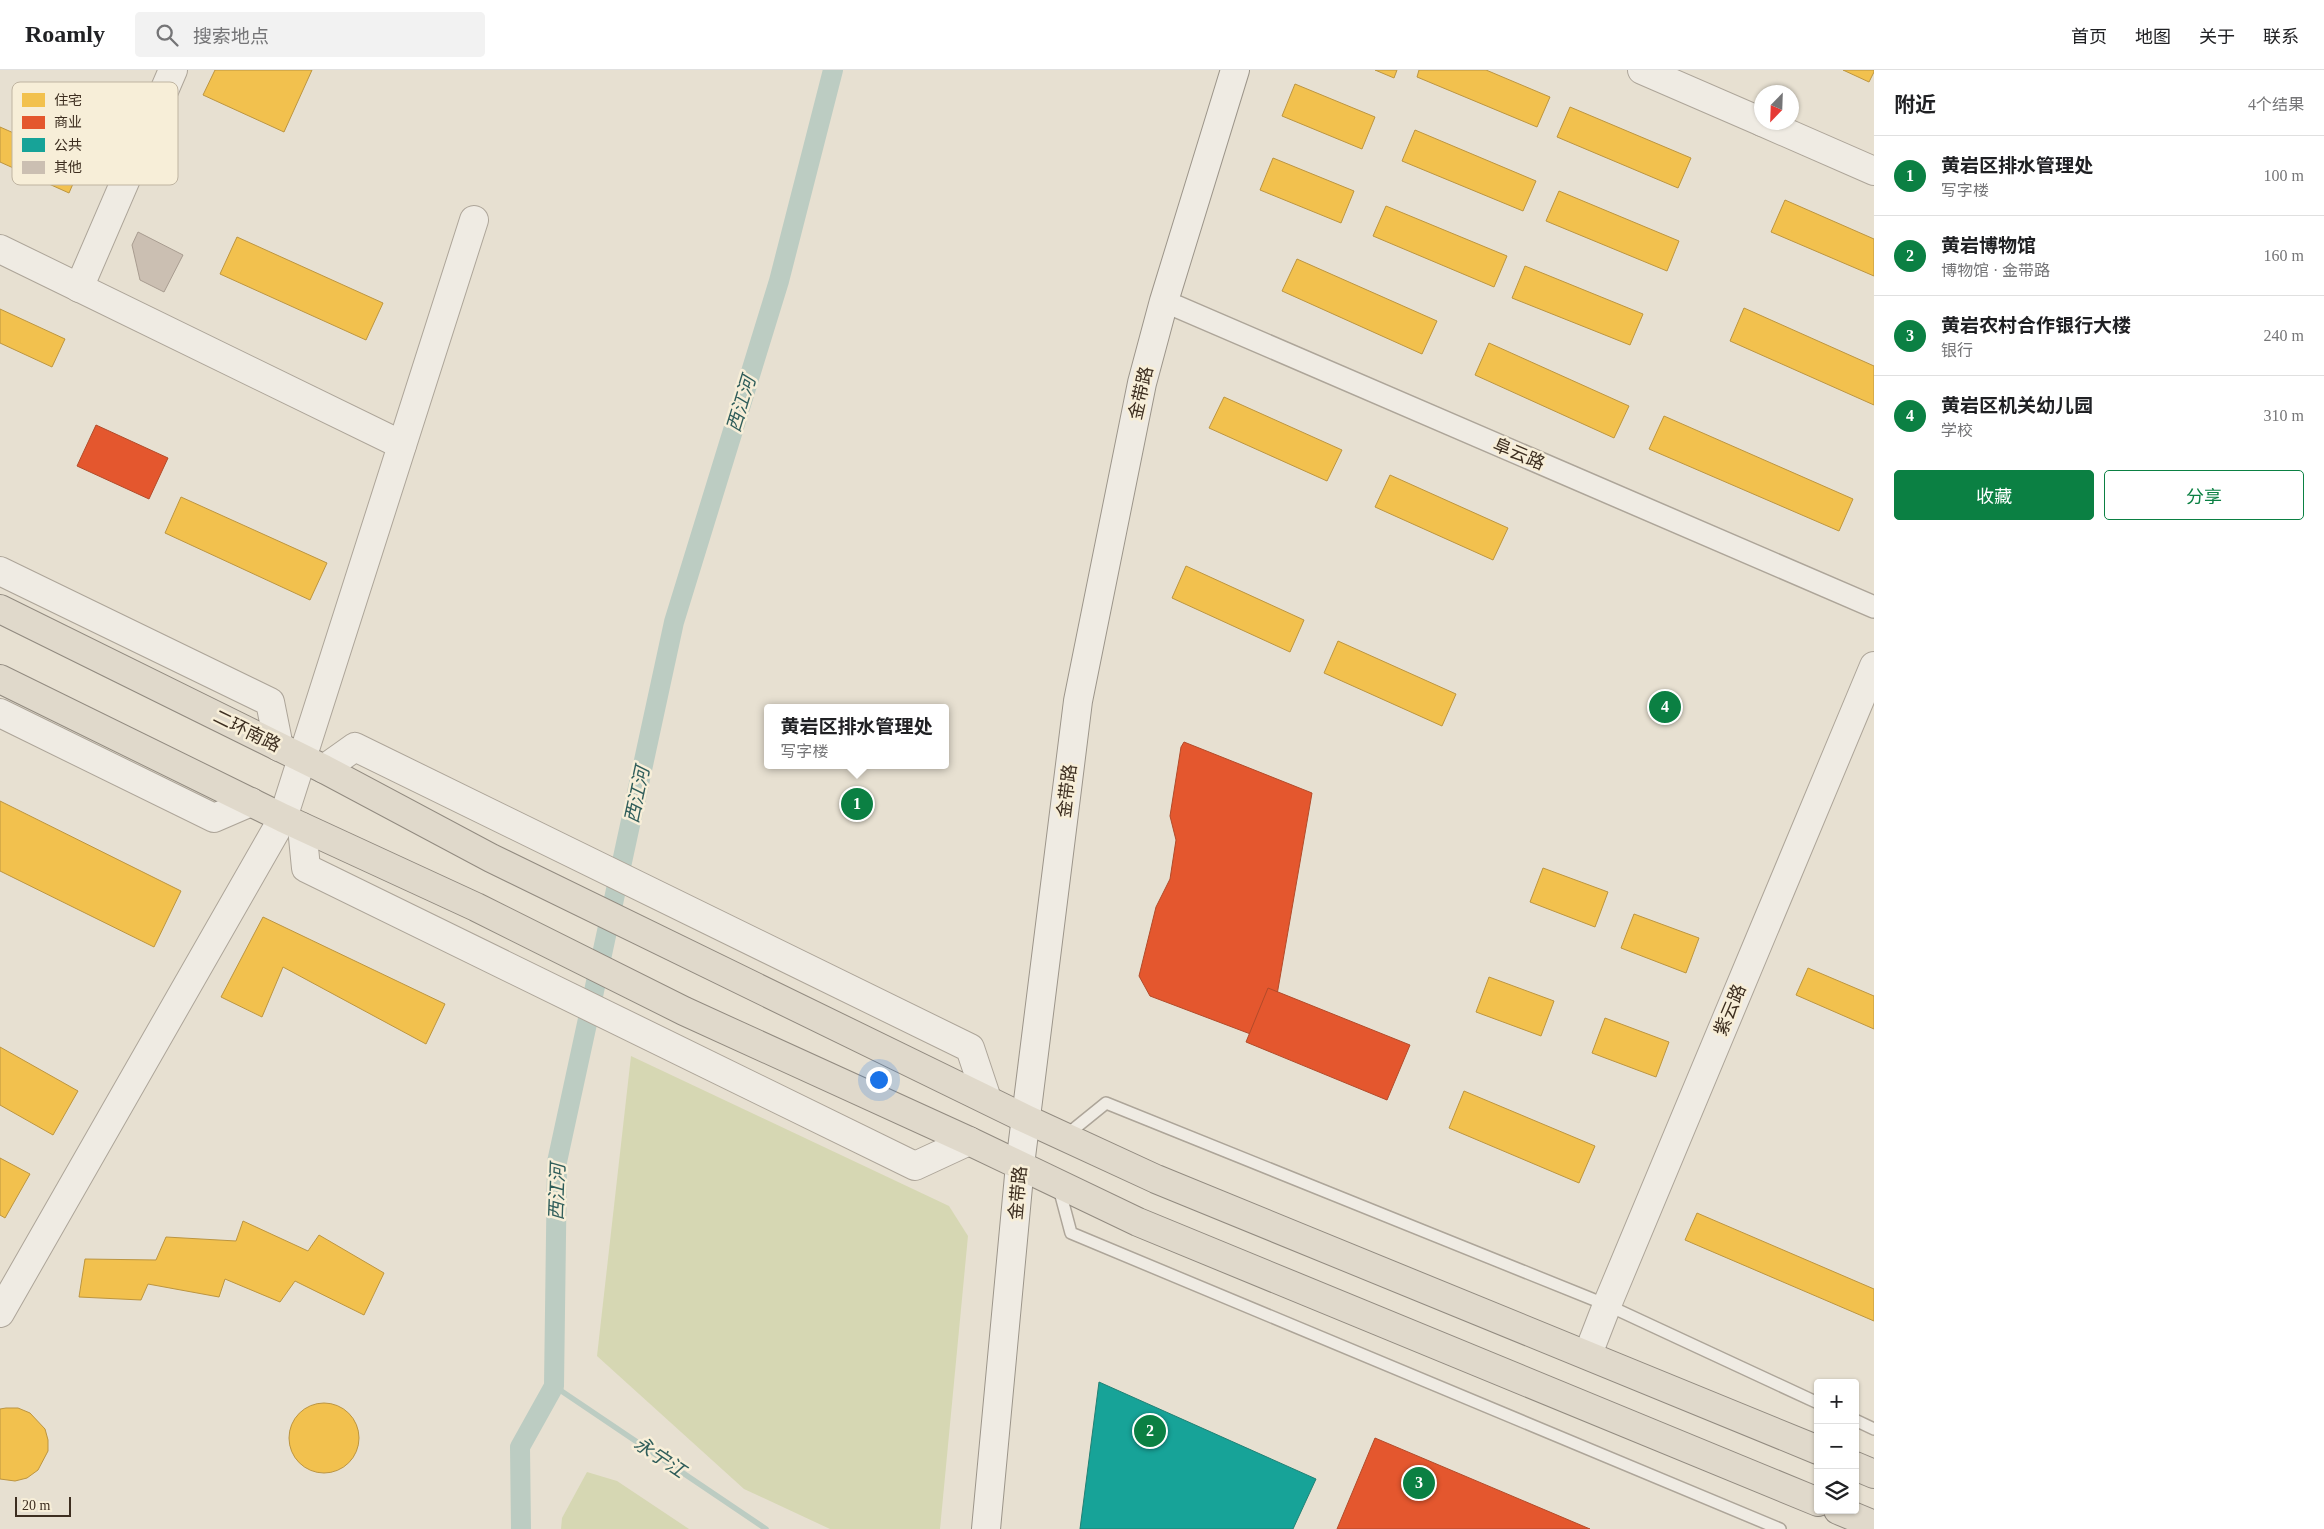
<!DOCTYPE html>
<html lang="zh">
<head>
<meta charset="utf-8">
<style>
	body { margin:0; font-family:"Times New Roman","Noto Sans SC",serif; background:#f2f2f2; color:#202124 }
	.controls { position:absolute; right:15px; bottom:15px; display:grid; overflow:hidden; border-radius:5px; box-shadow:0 1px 4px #0004 }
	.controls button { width:45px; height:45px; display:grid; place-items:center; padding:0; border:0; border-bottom:1px solid #e0e0e0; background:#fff; color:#202124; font:25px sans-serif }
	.compass { position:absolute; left:1754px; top:15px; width:45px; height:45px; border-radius:50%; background:#fff; box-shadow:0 1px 4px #0004; rotate:203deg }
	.scale { position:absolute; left:15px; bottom:12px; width:56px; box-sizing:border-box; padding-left:5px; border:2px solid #3d2e20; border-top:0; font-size:14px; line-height:18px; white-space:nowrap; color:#3d2e20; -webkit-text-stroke:4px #f7eed8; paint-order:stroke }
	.you { position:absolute; left:878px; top:1009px; width:18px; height:18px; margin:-12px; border:4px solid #fff; border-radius:50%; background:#1a73e8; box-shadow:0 0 0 8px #1a73e833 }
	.badge { display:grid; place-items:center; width:32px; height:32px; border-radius:50%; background:#0b8043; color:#fff; font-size:16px; font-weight:700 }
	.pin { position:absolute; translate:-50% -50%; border:2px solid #fff; box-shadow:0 1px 5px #0006 }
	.popup { position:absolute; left:764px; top:634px; width:185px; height:65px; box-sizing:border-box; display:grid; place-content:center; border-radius:5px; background:#fff; filter:drop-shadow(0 1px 4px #0005); font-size:16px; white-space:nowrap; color:#757577 }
	.popup b { font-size:19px; color:#202124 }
	.popup::after { content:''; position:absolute; left:50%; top:100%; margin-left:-10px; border:10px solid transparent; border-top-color:#fff }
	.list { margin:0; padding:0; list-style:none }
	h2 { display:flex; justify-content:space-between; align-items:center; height:65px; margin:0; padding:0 20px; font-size:21px }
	h2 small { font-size:16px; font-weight:400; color:#757577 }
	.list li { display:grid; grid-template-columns:32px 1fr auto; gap:15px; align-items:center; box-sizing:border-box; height:80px; padding:0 20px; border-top:1px solid #e0e0e0 }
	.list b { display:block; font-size:19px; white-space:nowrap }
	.list p { margin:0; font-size:16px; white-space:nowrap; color:#757577 }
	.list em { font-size:16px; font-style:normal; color:#757577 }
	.actions { display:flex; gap:10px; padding:15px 20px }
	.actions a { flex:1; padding:11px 0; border:1px solid #0b8043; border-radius:5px; text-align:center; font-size:18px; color:#0b8043 }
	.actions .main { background:#0b8043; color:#fff }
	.icon { flex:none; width:28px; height:28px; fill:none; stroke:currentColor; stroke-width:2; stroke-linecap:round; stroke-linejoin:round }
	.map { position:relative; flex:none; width:1874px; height:1459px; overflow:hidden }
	header { display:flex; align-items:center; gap:30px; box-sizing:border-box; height:70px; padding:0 25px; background:#fff; border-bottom:1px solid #e0e0e0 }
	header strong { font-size:24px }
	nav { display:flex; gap:28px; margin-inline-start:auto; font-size:18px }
	.search { width:350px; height:45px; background:#f2f2f2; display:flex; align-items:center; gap:12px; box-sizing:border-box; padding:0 18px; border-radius:5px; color:#757577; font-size:19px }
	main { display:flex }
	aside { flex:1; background:#fff }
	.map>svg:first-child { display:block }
	.green { fill:#d6d7b3 }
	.homes { fill:#f2c14e; stroke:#bc9540 }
	.shops { fill:#e4572e; stroke:#b24b2a }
	.public { fill:#17a398; stroke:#228074 }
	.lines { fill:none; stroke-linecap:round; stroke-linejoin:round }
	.stream { stroke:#bcccc2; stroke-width:5.5 }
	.canal { stroke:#bcccc2; stroke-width:20 }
	.building { fill:#cbbfb2; stroke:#a89c90 }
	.service-casing { stroke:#ada599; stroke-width:14 }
	.minor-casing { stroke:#ada599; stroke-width:24 }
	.tertiary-casing { stroke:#ada599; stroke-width:30 }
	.secondary-casing { stroke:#9c958a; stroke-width:30 }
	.trunk-casing { stroke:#928b80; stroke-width:30 }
	.service { stroke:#efebe3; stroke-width:11 }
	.minor { stroke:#efebe3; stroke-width:21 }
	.tertiary { stroke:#efebe3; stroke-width:28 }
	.secondary { stroke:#efebe3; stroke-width:28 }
	.trunk { stroke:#e0d9cb; stroke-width:28 }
	.labels { text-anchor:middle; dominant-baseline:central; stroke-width:5; stroke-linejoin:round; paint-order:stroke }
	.street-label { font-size:18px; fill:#3d2e20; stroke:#f7eed8 }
	.water-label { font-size:19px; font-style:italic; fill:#2f5d5a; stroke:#f7eed8 }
	.key { fill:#f7eed8; stroke:#bfb4a1; stroke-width:1 }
	.key-label { font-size:14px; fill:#3d2e20 }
</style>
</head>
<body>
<header>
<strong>Roamly</strong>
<div class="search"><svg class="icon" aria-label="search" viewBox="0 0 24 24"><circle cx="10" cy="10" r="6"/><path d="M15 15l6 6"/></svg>搜索地点</div>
<nav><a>首页</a><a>地图</a><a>关于</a><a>联系</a></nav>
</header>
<main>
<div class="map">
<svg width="1874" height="1459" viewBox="0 0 1874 1459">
	<rect width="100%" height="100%" fill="#e7e0d1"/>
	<g class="green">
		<path d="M631 986 949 1136 968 1166 940 1459H830L744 1419 597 1286Z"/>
		<path d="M587 1402 617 1411 689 1459H561L562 1448Z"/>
	</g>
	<g class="homes">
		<path d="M215 0H312L284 62 203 25Z"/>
		<path d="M1375 0H1397L1394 8Z"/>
		<path d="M1419 0H1486L1550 27 1537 57 1417 7Z"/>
		<path d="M1843 0H1874V2L1869 12Z"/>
		<path d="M1295 14 1375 47 1362 79 1282 46Z"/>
		<path d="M1570 37 1691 88 1678 118 1557 67Z"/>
		<path d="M0 57 82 93 69 123 0 92Z"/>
		<path d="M1415 60 1536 111 1523 141 1402 91Z"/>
		<path d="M1273 88 1354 121 1341 153 1260 120Z"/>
		<path d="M1559 121 1679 171 1667 201 1546 151Z"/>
		<path d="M1785 130 1874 169V206L1771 162Z"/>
		<path d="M1386 136 1507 186 1494 217 1373 166Z"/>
		<path d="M237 167 383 233 366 270 220 204Z"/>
		<path d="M1297 189 1437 251 1422 284 1282 221Z"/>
		<path d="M1525 196 1643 244 1630 275 1512 228Z"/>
		<path d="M1744 238 1874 296V335L1730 271Z"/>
		<path d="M0 239 65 269 52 297 0 273Z"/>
		<path d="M1489 273 1629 336 1614 368 1475 305Z"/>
		<path d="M1224 327 1342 380 1327 411 1209 358Z"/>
		<path d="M1664 346 1853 429 1839 461 1649 379Z"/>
		<path d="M1390 405 1508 458 1493 490 1375 437Z"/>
		<path d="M181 427 327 493 310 530 165 463Z"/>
		<path d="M1186 496 1304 550 1290 582 1172 528Z"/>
		<path d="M1338 571 1456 624 1442 656 1324 603Z"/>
		<path d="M0 731 181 821 154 877 0 801Z"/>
		<path d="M1543 798 1608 822 1595 857 1530 832Z"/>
		<path d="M1634 844 1699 868 1686 903 1621 878Z"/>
		<path d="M263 847 445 934 426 974 283 897 262 947 221 927Z"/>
		<path d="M1808 898 1874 926V959L1796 925Z"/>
		<path d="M1489 907 1554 931 1541 966 1476 942Z"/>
		<path d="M1605 948 1669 972 1656 1007 1592 983Z"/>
		<path d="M0 977 78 1021 53 1065 0 1035Z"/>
		<path d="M1464 1021 1595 1076 1579 1113 1449 1058Z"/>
		<path d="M0 1088 30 1104 5 1148 0 1145Z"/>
		<path d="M1697 1143 1874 1219V1251L1685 1170Z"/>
		<path d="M243 1151 308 1181 319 1165 384 1203 364 1245 295 1211 280 1232 225 1209 219 1227 148 1214 141 1230 79 1227 85 1189 156 1190 166 1167 236 1171Z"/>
		<circle cx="324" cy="1368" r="35"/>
		<path d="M6 1338H18L30 1343 45 1359 48 1370V1381L38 1400 27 1408 15 1411 0 1409V1339Z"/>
	</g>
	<g class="shops">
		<path d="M96 355 168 388 149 429 77 396Z"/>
		<path d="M1184 672 1312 723 1269 971 1150 926 1139 906 1156 837 1170 809 1176 770 1170 746 1181 677Z"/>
		<path d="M1268 918 1410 975 1387 1030 1246 972Z"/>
		<path d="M1375 1368 1590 1459H1337Z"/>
	</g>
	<path class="public" d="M1099 1312 1316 1409 1293 1459H1080Z"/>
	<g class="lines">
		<path class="stream" d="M554 1316 766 1459"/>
		<path class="canal" d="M521 1459 520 1377 554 1316 557 1092 674 552 779 211 833 0"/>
	</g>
	<path class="building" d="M138 162 183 185 164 222 140 210 132 175Z"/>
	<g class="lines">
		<g class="service-casing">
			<g id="service">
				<path d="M1064 1067 1106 1033 1607 1235 1818 1333"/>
				<path d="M1059 1118 1071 1163 1780 1459"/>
				<path d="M1855 1350 1874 1359"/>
			</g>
		</g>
		<g class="minor-casing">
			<path id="minor" d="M1164 231 1874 537"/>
		</g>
		<g class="tertiary-casing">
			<g id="tertiary">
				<path d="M1642 0 1762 52"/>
				<path d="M1762 52 1874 101"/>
				<path d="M0 179 402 375"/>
				<path d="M79 218 173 0"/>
				<path d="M0 501 270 632 279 677"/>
				<path d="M0 643 214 748 251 732"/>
				<path d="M324 699 355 677 970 978 987 1029"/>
				<path d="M302 757 306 798 915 1096 969 1071"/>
				<path d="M0 1243 283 748 474 150"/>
				<path d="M1588 1284 1607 1235 1874 596"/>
			</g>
		</g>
		<g class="secondary-casing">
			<path id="secondary" d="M986 1459 1020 1095 1078 631 1142 313 1164 231 1235 0"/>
		</g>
		<g class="trunk-casing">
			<g id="trunk">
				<path d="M0 539 324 699 491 788 1026 1049 1156 1109 1818 1380"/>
				<path d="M0 609 283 748 476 837 684 941 969 1071 1138 1152 1818 1432"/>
				<path d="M1855 1396 1874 1404"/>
				<path d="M1838 1440 1874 1455"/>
			</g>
		</g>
		<use href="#service" class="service"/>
		<use href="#minor" class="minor"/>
		<use href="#tertiary" class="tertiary"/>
		<use href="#secondary" class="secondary"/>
		<use href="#trunk" class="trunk"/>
	</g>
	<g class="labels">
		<g class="street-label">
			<text transform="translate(1141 323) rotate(-77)">金带路</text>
			<text transform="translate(1519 384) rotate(23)">阜云路</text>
			<text transform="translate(247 661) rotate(26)">二环南路</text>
			<text transform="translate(1067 721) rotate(-83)">金带路</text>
			<text transform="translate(1730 940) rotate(-67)">紫云路</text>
			<text transform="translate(1018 1123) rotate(-85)">金带路</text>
		</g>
		<g class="water-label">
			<text transform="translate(741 334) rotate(-73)">西江河</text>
			<text transform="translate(637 725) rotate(-78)">西江河</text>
			<text transform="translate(557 1122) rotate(-88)">西江河</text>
			<text transform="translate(660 1387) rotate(34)">永宁江</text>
		</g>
	</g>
	<rect x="12" y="12" width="166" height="103" rx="8" class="key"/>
	<rect x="22" y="23" width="23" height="14" fill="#f2c14e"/>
	<rect x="22" y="46" width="23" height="13" fill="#e4572e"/>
	<rect x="22" y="68" width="23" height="14" fill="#17a398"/>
	<rect x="22" y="91" width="23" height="13" fill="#cbbfb2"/>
	<g class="key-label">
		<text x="54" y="35">住宅</text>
		<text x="54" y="57">商业</text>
		<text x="54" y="80">公共</text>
		<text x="54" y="102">其他</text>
	</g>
</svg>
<div class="controls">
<button>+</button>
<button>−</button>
<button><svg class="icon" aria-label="layers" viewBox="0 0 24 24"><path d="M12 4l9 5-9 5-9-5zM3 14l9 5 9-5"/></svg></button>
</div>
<svg class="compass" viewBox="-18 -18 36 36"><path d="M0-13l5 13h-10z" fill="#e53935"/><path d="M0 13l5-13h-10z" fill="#757577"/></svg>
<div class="scale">20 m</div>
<div class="you"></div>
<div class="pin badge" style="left:857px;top:734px">1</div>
<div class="popup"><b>黄岩区排水管理处</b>写字楼</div>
<div class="pin badge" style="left:1150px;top:1361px">2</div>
<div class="pin badge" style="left:1419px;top:1413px">3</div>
<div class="pin badge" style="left:1665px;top:637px">4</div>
</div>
<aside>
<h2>附近<small>4个结果</small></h2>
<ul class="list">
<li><span class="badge">1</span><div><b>黄岩区排水管理处</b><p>写字楼</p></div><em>100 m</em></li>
<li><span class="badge">2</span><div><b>黄岩博物馆</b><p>博物馆 · 金带路</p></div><em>160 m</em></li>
<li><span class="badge">3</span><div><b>黄岩农村合作银行大楼</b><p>银行</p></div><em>240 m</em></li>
<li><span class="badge">4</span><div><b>黄岩区机关幼儿园</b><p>学校</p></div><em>310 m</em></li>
</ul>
<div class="actions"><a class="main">收藏</a><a>分享</a></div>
</aside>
</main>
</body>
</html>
